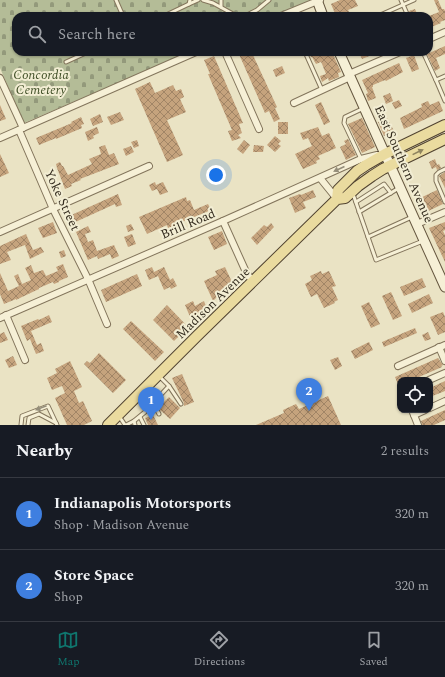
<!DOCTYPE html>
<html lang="en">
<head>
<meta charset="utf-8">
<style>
	body { margin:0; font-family:Spectral,serif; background:#242831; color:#f1f3f6 }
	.controls { position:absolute; right:12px; bottom:12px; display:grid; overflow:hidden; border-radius:8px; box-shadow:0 1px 3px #0004 }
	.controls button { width:36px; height:36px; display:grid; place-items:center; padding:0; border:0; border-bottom:1px solid #363941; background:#171b24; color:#f1f3f6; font:20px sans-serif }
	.you { position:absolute; left:216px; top:175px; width:14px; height:14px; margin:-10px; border:3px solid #fff; border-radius:50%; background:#1a73e8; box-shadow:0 0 0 6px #1a73e833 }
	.badge { display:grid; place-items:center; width:26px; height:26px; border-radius:50%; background:#0f766e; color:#fff; font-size:13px; font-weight:700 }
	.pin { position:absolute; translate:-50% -33px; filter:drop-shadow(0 1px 2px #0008) }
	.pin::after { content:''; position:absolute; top:21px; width:14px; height:12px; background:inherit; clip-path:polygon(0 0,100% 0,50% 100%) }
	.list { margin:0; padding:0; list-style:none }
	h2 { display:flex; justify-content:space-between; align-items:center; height:52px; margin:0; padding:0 16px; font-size:17px }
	h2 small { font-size:13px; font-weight:400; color:#9ea1a6 }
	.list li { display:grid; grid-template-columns:26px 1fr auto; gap:12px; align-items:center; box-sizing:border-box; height:72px; padding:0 16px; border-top:1px solid #363941 }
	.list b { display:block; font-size:15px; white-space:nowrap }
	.list p { margin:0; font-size:13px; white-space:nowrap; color:#9ea1a6 }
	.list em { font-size:13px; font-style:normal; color:#9ea1a6 }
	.icon { flex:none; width:22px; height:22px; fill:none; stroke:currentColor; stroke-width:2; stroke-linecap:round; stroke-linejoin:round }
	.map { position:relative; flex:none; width:445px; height:425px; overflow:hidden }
	.search { position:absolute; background:#171b24; box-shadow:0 1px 3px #0004; left:12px; right:12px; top:12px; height:44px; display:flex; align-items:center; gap:10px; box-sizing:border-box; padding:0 14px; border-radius:12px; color:#9ea1a6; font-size:15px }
	.sheet { height:196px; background:#171b24 }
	nav { display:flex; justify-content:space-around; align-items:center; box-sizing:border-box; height:56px; border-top:1px solid #363941; background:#171b24; font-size:11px; color:#9ea1a6 }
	nav a { display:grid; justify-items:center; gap:2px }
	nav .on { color:#0f766e }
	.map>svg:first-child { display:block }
	.cemetery { fill:url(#cemetery-stones) }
	.building { fill:url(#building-cross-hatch) }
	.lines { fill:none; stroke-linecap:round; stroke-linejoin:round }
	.lane-casing { stroke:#83755c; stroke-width:5 }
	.street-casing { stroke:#83755c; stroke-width:8 }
	.secondary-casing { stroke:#65563f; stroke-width:11 }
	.primary-casing { stroke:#514330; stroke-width:12 }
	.lane { stroke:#f6f0d6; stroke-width:3 }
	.street { stroke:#f6f0d6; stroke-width:6 }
	.secondary { stroke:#f6f0d6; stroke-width:9 }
	.primary { stroke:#eadb9f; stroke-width:10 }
	.oneway { fill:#8f845f }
	.oneway2 { fill:#958e7a }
	.labels { text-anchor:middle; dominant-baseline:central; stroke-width:4; stroke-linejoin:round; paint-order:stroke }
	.park-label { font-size:13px; font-style:italic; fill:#404f27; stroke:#f2edd3 }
	.street-label { font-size:13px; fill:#342c1f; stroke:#f2edd3 }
</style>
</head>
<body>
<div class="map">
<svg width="445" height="425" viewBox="0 0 445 425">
	<defs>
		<pattern id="cemetery-stones" width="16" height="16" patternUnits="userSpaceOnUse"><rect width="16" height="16" fill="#b4bc97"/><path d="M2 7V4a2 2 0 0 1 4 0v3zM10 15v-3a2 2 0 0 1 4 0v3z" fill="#93997b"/></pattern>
		<pattern id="building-cross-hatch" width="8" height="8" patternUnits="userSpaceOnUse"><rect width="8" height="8" fill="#c5a37d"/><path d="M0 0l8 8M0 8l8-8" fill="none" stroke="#a18566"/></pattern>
	</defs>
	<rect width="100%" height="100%" fill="#eae3c4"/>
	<path class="cemetery" d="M0 0H312L275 16H16V52H190L24 123 0 68Z"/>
	<g class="building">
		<path d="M340 0H355L358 6 348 10 351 16H336L331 4Z"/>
		<path d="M434 0H438L442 9H444L445 11V20L440 22 441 23 429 28V16L439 12Z"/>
		<path d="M415 9 418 16H411L409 11Z"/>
		<path d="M445 46V54L436 58 440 68 435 71 427 54Z"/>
		<path d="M238 52H250L251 55H253L277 107 275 108 280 119 274 122 269 111 265 113Z"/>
		<path d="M308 52H332L341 72 338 73 339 77 329 81 328 78 322 82 320 76 326 74 322 64 321 62 316 64 312 57H311Z"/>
		<path d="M359 52H379L362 59Z"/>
		<path d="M414 55 419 69 412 72 406 58Z"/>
		<path d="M214 56 243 123 239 124 242 133 238 135 241 138 232 141 228 131 232 130 208 74H210L204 60Z"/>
		<path d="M399 63 403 72 386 81 385 80 373 85V87H372L376 98 368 101 366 94 368 93 362 80Z"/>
		<path d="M282 66 285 73 276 77 273 70Z"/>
		<path d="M150 82 155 93 173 85 176 91 181 89 184 97 180 99 186 112 167 120 183 155 167 162 135 89Z"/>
		<path d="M390 93 393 101 386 104 383 96Z"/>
		<path d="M399 100 402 106 395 109 392 103Z"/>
		<path d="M428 101 430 105 439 101 443 111 404 129 400 118 422 107 421 104Z"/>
		<path d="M321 102 330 122 324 125 315 105Z"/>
		<path d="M0 105 6 119 0 121Z"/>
		<path d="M120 112 124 120 111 125 107 117Z"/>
		<path d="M100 114 103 122 93 126 90 119Z"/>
		<path d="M81 117 84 124 81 125 82 128 56 139V138L39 145 36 138 72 123 71 122Z"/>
		<path d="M362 118 375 147 362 153 348 124Z"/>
		<path d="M387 118 394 131 384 136 378 122Z"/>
		<rect x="278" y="122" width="10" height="12"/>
		<path d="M97 127 99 133 93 136 94 138 88 141 85 132Z"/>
		<path d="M318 127 322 136 329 133 336 148 318 156 320 159 316 161 317 163 303 169 295 154 312 146 308 138 303 140 300 133Z"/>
		<path d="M275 136 281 141 278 144 281 146 275 152 267 145Z"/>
		<path d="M348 139 356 155 346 160 340 147 346 144 344 141Z"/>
		<path d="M137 140 139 146 134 148 131 142Z"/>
		<path d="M244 140 250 145 243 154 237 149Z"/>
		<path d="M105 145 109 155 114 153 119 164 80 179 81 180 71 184 72 186 65 189 57 168 56 164 60 162 62 166H63L68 175 92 164 89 159 101 154 99 147Z"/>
		<path d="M254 145 264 146 263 152H253Z"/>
		<path d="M131 146 134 152 126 156 123 149Z"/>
		<path d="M0 154 9 173 0 177Z"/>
		<path d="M435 159 437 165 439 164 441 168 437 170 436 167 432 169 429 162Z"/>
		<path d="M445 172V188L439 176Z"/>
		<path d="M155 182 156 185 163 182 168 192 160 195 157 189 152 191 149 185Z"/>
		<path d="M313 190 316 197 303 202 306 208 295 213 289 198 300 194 301 195Z"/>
		<path d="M437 190 443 204 422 214 416 200Z"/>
		<path d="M118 194 122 205 116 207 115 204 71 224 67 217Z"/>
		<path d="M186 197 187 201 190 200 194 210 208 204 211 210 168 228 167 225 147 234 139 217Z"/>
		<path d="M53 222 57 233 43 238 38 228Z"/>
		<path d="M445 222V230L443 231 445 235V262L429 228Z"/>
		<path d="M271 223 274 227 257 245 251 238 264 225 267 227Z"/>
		<path d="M131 224 134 230 128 232 126 226Z"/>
		<path d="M88 226 91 232 85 234 88 242 93 240 97 251 114 245 119 256 112 259 110 254 98 259 97 256 88 260 76 232Z"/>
		<path d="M222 231 227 244 214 250 208 237Z"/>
		<path d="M26 234 33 250 41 247 44 252 30 259 25 245 7 252 11 260 0 264V246Z"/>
		<path d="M132 234 136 244 128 247 124 237Z"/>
		<path d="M64 250 66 256 61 258 59 252Z"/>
		<path d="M63 264 68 277 59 281V282L54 284 53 282 39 288V289L22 297 16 300V299L4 304 0 294V273L8 291 19 286 14 276 18 274 22 284 31 280 25 268 31 265 34 273 43 270 46 276 58 271 56 267Z"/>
		<path d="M152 267 154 272 164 267 170 280 173 278 177 286 171 289 170 287 164 290 158 276 149 280 145 270Z"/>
		<path d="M225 267 232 282 213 301 204 281 217 275 215 271Z"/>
		<path d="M321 271 322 274 329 271 336 286 332 287 338 300 334 302 335 303 324 308 317 294 311 297 305 284 312 280 310 276Z"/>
		<path d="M137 274 142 286 106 302 101 290Z"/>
		<path d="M422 278 426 287 404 296 400 287Z"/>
		<path d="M391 292 402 316 393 320 382 296Z"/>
		<path d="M429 294 433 303 412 313 408 304Z"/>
		<path d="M193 301 195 306 204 301 207 309 203 313 191 319 185 305Z"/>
		<path d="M369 302 380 324 371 328 361 306Z"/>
		<path d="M167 305 188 327 174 341 153 320Z"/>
		<path d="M443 312 445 317V332L438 335 430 317Z"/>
		<path d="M49 315 52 322 31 331 37 345 41 343 44 351 36 354 30 339 27 341 21 326 38 319 39 320Z"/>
		<path d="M131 321 164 352 155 361 123 329Z"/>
		<path d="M415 328 417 333 384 347 382 342Z"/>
		<path d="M4 332 8 340 0 343V334Z"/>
		<path d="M428 332 431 339 425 341 422 335Z"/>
		<path d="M369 342 373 350 355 359 351 351Z"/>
		<path d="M99 353 126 380 113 393 84 364 87 361 90 363Z"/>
		<path d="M13 356 17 365 9 368 5 360Z"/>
		<path d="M338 357 342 366 335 370 330 360Z"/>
		<path d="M438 358 443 365 441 366 442 367 412 380H400V389L395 377Z"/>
		<path d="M70 361 82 387 74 391 79 403 83 401 92 421 84 425H67L55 398 65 393 62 386 52 390 47 378 57 373 55 369Z"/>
		<path d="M182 374 194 402 184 406V403L172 378Z"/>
		<path d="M445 381V391L430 397V388Z"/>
		<path d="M328 396 341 425H256L284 413 283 410 296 404 299 409Z"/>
		<path d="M169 397 180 408 170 419 160 410 159 407Z"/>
		<path d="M445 410V420L434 425H422L421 421Z"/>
		<path d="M153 415 158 425H148L145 418Z"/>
	</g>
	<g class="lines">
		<g class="lane-casing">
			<g id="lane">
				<path d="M116 0 123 16"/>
				<path d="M190 0 189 4 198 0"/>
				<path d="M203 0 213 3 233 14 245 16 257 10 269 0"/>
				<path d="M221 0V7"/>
				<path d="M401 0 408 16"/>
				<path d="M164 16 189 4"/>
				<path d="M378 16 414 0"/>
				<path d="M305 52 322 90"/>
				<path d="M423 52 436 80 445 76"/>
				<path d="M66 62 88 52"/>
				<path d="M436 80 445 101"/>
				<path d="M361 159 344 123 345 117 364 108"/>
				<path d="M445 169 439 172 436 175V181L445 202"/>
				<path d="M353 194 376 260 423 241"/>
				<path d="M356 202 384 184 391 193"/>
				<path d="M359 212 399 188"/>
				<path d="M368 237 412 217"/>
				<path d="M159 376 169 386"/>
				<path d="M149 387 159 397"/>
				<path d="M159 414 153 403 169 386 181 404"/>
				<path d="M119 416 125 425"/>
				<path d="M140 417 144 425"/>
				<path d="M21 425 22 416 48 406 57 425"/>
				<path d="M28 425 29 418 39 414 56 423"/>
				<path d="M126 425 134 421"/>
				<path d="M135 425 134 421 145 412"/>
			</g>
		</g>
		<g class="street-casing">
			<g id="street">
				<path d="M281 16 320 0"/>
				<path d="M429 39 445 32"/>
				<path d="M225 52 259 129"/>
				<path d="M349 74 400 52"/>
				<path d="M0 78 23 128"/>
				<path d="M294 103 350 77"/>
				<path d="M19 130 53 209 88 279 107 324"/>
				<path d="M0 138 196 52"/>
				<path d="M320 178 337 199"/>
				<path d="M223 221 246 272 253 282"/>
				<path d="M417 224 445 212"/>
				<path d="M0 232 149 166"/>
				<path d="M6 315 25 360"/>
				<path d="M0 318 223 221 361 159 377 155"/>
				<path d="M439 347 445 361"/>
				<path d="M398 366 445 345"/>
				<path d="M429 380 445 373"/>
				<path d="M430 408 445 401"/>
				<path d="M412 410 418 425"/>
				<path d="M414 415 425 410"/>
			</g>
		</g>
		<g class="secondary-casing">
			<g id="secondary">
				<path d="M317 0 323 16"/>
				<path d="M339 52 445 287"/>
			</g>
		</g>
		<g class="primary-casing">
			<g id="primary">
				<path d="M337 199 338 190 357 171 366 165 385 154 445 125"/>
				<path d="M108 425 197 336 337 199 345 198 358 186 372 176 383 169 445 139"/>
			</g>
		</g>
		<use href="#lane" class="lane"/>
		<use href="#street" class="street"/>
		<use href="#secondary" class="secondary"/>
		<use href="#primary" class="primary"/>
	</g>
	<defs><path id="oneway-solid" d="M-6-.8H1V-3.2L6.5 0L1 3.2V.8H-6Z"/></defs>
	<use class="oneway" href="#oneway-solid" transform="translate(418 152) rotate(-26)"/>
	<g class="oneway2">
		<use href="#oneway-solid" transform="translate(339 169) rotate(156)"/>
		<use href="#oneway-solid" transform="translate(41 408) rotate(159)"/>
	</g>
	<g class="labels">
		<g class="park-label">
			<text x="41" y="75">Concordia<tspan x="41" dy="15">Cemetery</tspan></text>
		</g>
		<g class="street-label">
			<text transform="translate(404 164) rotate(66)">East Southern Avenue</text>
			<text transform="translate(62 200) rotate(65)">Yoke Street</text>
			<text transform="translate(188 224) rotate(-23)">Brill Road</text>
			<text transform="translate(213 303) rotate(-44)">Madison Avenue</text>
		</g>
	</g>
</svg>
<div class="controls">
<button><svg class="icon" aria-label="locate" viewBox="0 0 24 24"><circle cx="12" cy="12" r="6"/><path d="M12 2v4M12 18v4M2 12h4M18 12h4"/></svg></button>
</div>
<div class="you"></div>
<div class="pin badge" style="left:151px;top:420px;background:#3f7fe0">1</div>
<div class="pin badge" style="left:309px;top:411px;background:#3f7fe0">2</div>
<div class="search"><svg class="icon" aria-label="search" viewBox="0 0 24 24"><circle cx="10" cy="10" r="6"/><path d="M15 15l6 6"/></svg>Search here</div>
</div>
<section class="sheet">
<h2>Nearby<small>2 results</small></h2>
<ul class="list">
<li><span class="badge" style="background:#3f7fe0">1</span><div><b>Indianapolis Motorsports</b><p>Shop · Madison Avenue</p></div><em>320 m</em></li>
<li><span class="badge" style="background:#3f7fe0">2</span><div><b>Store Space</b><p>Shop</p></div><em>320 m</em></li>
</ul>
</section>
<nav>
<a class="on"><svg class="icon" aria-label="map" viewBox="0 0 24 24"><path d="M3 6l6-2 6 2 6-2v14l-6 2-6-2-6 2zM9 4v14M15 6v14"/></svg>Map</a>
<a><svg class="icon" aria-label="directions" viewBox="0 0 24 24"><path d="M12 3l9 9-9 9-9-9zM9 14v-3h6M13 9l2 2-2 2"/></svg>Directions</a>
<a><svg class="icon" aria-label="saved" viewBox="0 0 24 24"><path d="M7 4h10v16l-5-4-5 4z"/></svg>Saved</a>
</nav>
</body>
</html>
